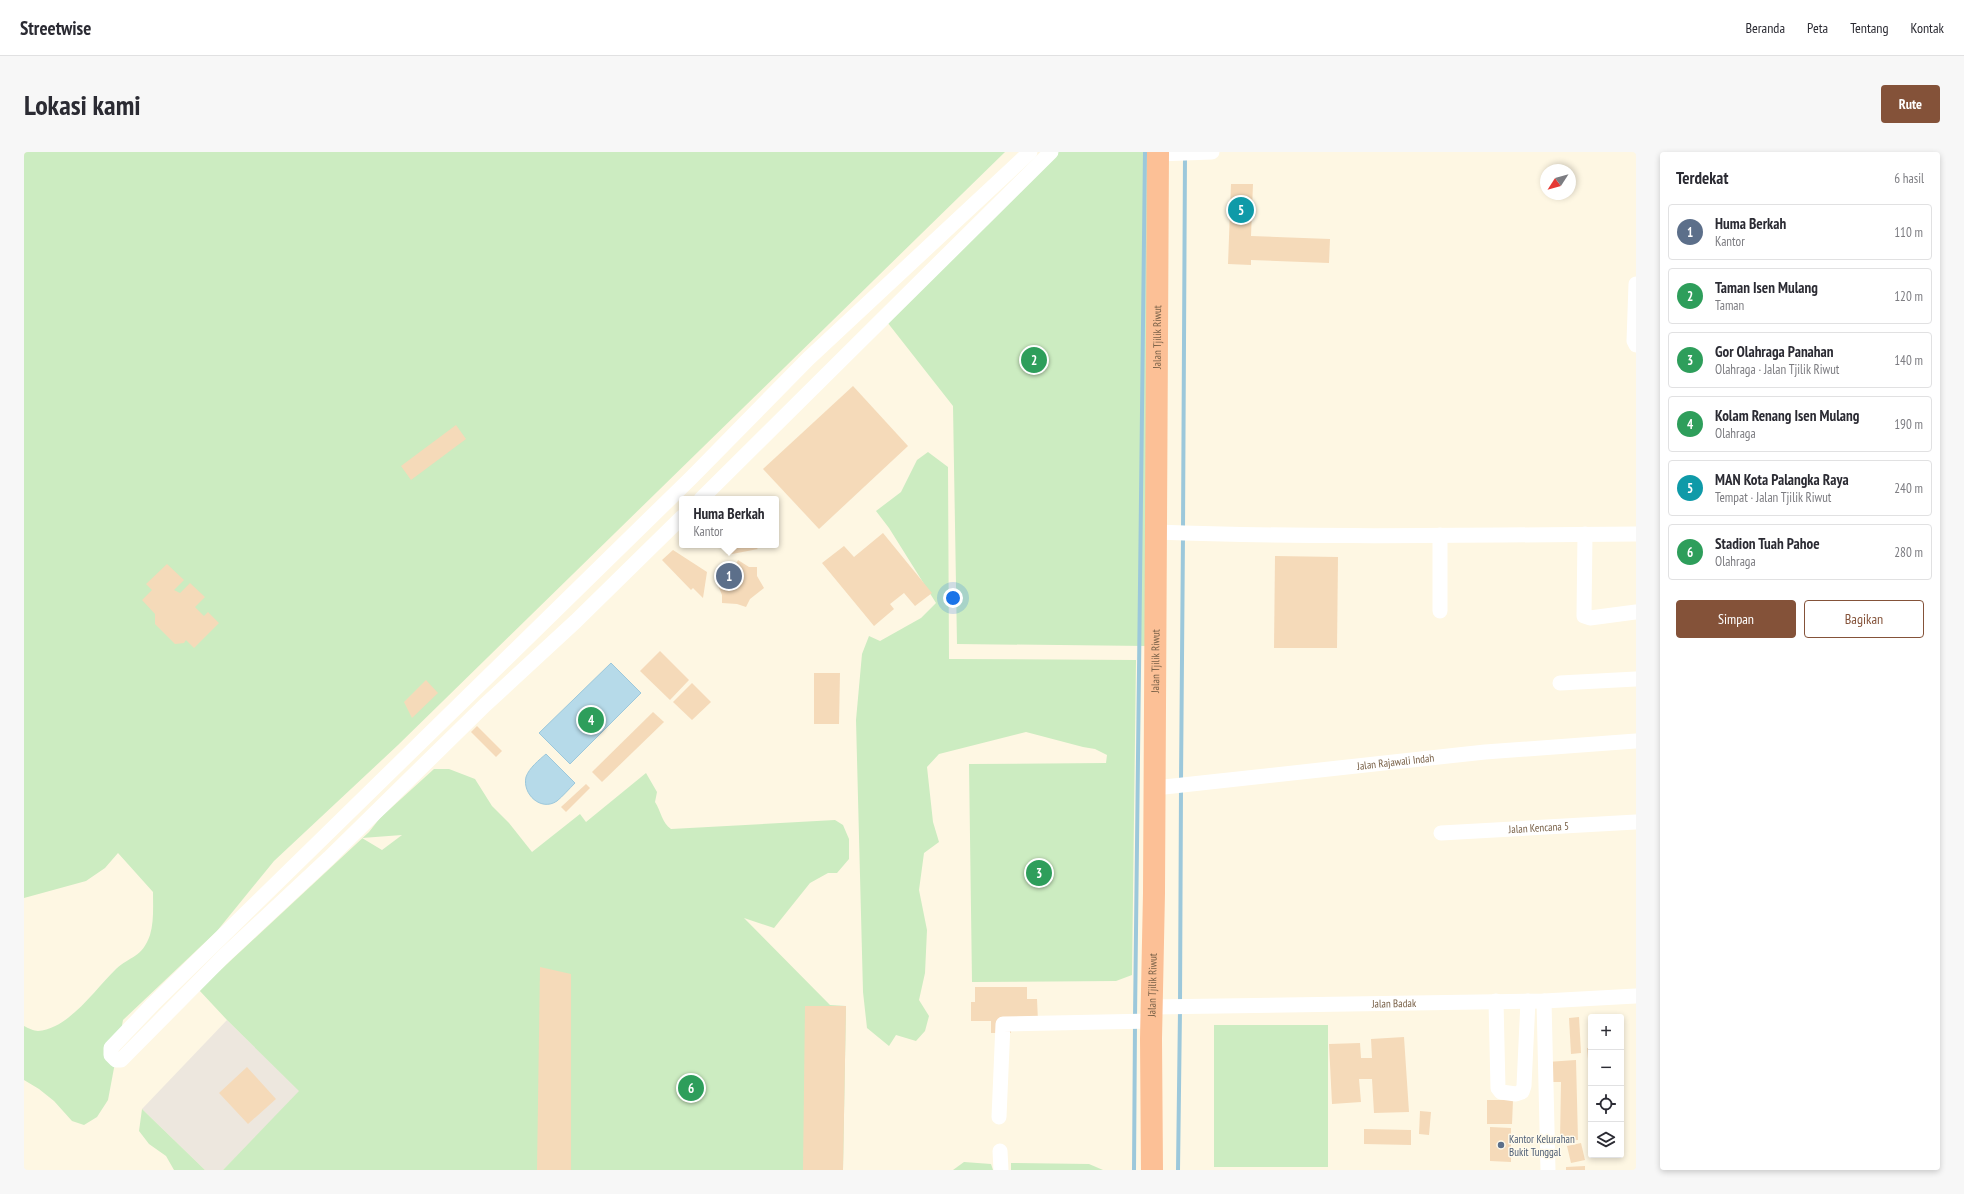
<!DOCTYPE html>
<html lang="id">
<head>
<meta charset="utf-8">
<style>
	body { margin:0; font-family:"PT Sans Narrow",sans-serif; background:#f7f7f7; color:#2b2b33 }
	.controls { position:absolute; right:12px; bottom:12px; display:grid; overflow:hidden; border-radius:4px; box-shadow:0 2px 6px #0003 }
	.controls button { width:36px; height:36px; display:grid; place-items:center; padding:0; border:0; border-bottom:1px solid #e1e1e2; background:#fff; color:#2b2b33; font:20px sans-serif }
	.compass { position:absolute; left:1516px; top:12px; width:36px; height:36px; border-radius:50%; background:#fff; box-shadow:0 2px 6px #0003; rotate:234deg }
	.you { position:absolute; left:929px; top:446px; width:14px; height:14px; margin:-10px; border:3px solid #fff; border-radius:50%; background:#1a73e8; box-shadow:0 0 0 6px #1a73e833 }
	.badge { display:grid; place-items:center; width:26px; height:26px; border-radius:50%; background:#845239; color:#fff; font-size:13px; font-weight:700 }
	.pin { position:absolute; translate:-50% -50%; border:2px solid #fff; box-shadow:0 1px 4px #0006 }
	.popup { position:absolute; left:655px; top:344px; width:100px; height:52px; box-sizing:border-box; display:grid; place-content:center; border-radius:4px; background:#fff; filter:drop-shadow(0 1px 3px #0005); font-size:13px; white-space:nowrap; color:#7c7c81 }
	.popup b { font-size:15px; color:#2b2b33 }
	.popup::after { content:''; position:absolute; left:50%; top:100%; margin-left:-8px; border:8px solid transparent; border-top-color:#fff }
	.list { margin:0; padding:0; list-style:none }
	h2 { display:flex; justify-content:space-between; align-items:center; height:52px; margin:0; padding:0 16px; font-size:17px }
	h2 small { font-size:13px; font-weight:400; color:#7c7c81 }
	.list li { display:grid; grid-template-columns:26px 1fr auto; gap:12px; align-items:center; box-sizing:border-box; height:56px; margin:0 8px 8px; padding:0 8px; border:1px solid #e1e1e2; border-radius:4px }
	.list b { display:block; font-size:15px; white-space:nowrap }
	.list p { margin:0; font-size:13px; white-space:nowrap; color:#7c7c81 }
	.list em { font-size:13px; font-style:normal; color:#7c7c81 }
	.actions { display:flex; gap:8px; padding:12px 16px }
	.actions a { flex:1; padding:9px 0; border:1px solid #845239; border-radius:4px; text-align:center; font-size:14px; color:#845239 }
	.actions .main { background:#845239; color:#fff }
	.icon { flex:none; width:22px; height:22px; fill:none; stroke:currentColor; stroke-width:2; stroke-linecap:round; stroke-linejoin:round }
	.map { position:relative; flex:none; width:1612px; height:1018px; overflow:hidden; border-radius:4px }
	header { display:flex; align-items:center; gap:24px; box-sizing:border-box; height:56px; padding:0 20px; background:#fff; border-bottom:1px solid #e1e1e2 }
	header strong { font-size:19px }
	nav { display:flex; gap:22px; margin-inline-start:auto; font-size:14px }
	.intro { display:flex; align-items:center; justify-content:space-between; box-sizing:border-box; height:96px; padding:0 24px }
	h1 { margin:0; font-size:28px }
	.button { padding:10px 18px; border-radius:4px; background:#845239; color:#fff; font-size:14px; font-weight:700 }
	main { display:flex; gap:24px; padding:0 24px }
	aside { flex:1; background:#fff; border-radius:4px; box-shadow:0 2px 6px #0003 }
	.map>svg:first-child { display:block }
	.industrial { fill:#ede7de }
	.green { fill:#ccecc1; fill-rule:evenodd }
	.water { fill:#b6dae9; stroke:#9cc8db }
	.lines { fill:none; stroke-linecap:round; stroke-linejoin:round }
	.stream { stroke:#9cc8db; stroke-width:4 }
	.building { fill:#f5dab9 }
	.street { stroke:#fff; stroke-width:15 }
	.highway { stroke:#fcc096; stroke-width:22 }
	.service-dot { fill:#5c6f8a; stroke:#fffaeb; stroke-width:1.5 }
	.labels { text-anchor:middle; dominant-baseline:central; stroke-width:3; stroke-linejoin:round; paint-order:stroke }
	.street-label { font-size:11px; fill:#786047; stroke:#fffaeb }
	.service-label { font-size:11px; fill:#4e5e75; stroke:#fffaeb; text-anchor:start }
</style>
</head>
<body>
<header>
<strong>Streetwise</strong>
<nav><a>Beranda</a><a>Peta</a><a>Tentang</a><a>Kontak</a></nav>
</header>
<div class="intro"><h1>Lokasi kami</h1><a class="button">Rute</a></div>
<main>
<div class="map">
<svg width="1612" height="1018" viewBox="0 0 1612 1018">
	<rect width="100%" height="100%" fill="#fef7e3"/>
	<path class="industrial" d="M203 868 276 939 199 1018H181L118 957Z"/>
	<g class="green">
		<path d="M0 0H981L374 593 250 709 193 779 99 868 84 948 73 965 60 973 48 969 30 949 15 937 0 928V874C4 876 10 879 14 879 45 877 72 836 92 817 106 804 118 806 126 783 130 770 129 754 129 740L94 701 81 716 62 729 0 746Z"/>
		<path d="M1017 0H1132L1123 494 933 492 929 254 856 161Z"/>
		<path d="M904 300 924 315 925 507 1112 508 1108 823 1092 829 948 830 945 612 1082 611 1083 603 1071 597 1059 595 1002 580 915 602 903 615 909 670 915 690 900 701 895 738 903 778 901 821 895 848 905 864 901 879 892 889 872 883 865 894 843 876 839 840 832 568 838 502 845 484 856 489 897 466 912 451 865 376 852 359 877 340 893 308Z"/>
		<path d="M410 617H425L451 627 468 654 485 671 508 700 556 662 562 670 622 621 633 640 631 650C637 659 638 671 647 677L811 668 819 673 825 687V707L813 721H804L786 731 750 776 720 766 806 853 822 854 819 1018H199L275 939 203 868 175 838 345 680 356 666ZM378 683 358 698 338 686Z"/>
		<rect x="1190" y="873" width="114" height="142"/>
		<path d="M118 957 181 1018H150L142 1004 125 992 115 979Z"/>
		<path d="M940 1010 967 1012 969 1018H929Z"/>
		<path d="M987 1011 1065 1012 1079 1018H987Z"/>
	</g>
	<g class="water">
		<path d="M587 511 617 541 546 612 515 581Z"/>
		<path d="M522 602 551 631C545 637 539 644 533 649 517 660 498 642 502 625 505 616 515 608 522 602Z"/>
	</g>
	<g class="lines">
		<g class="stream">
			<path d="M1159 378 1161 4"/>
			<path d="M1157 630 1159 384"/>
			<path d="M1156 852 1157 636"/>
			<path d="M1111 866 1121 0"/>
			<path d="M1110 1018 1111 872"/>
			<path d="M1154 1018 1156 858"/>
		</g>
	</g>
	<g class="building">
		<path d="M1207 32H1229L1227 84 1306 87 1305 111 1227 108V113L1204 112Z"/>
		<path d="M829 234 884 294 795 377 739 317Z"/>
		<path d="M432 273 442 287 387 328 377 314Z"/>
		<path d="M859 381 908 441 891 454 880 441 866 452 870 457 850 474 798 411 820 394 830 405Z"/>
		<path d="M702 393H729L734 397 703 403Z"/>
		<path d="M649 398 683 420 679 446 669 436 667 438 638 408Z"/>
		<path d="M1251 404 1314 405 1313 496H1250Z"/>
		<path d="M714 408 725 415H733V424L740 436 726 447 722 455 713 452 698 451V443L691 426 701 423 710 416Z"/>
		<path d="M143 412 160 428 150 438 156 441 166 431 181 445 171 455 180 464 184 460 195 471 170 496 162 488 160 491 151 492 131 472V462L118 448 128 438 122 432Z"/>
		<path d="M636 499 665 528 646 548 616 519Z"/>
		<path d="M790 521H816L815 572H790Z"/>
		<path d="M402 528 414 541 388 566 380 550Z"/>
		<path d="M668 531 687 550 668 568 649 550Z"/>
		<path d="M629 560 640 570 578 630 568 620Z"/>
		<path d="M453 574 478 599 472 605 447 580Z"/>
		<path d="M562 632 566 636 542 660 537 655Z"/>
		<path d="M516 815 547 822V1018H513Z"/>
		<path d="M951 835H1003V847H1013L1014 869H987V881H967V869H947V850H951Z"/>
		<path d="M781 854H822L819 1018H779Z"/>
		<path d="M1555 865 1557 901 1547 902 1545 866Z"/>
		<path d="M1380 885 1385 960 1350 961 1348 927H1335L1337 950 1308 952 1305 892 1336 891 1337 906H1348L1347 887Z"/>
		<path d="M1563 896H1567V931H1566Z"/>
		<path d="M1552 908 1554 988 1536 989 1537 930H1522L1523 910Z"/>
		<path d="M223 915 252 947 224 972 195 941Z"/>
		<path d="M1463 948H1489L1488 972H1463Z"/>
		<path d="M1396 959 1407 960 1405 983 1395 982Z"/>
		<path d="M1466 975 1487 976V1010L1466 1009Z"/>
		<path d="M1340 977 1387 978V993L1340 992Z"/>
		<path d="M1557 991 1561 1008 1547 1011 1543 994Z"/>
		<path d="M1561 1014V1018H1542V1015Z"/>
	</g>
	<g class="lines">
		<g class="street">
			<path d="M1134 2 1188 0"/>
			<path d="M1612 132 1610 189 1612 193"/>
			<path d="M677 347 1027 0"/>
			<path d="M658 365 552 469 461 553 305 706 200 804 97 908H92L87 903V896L129 852 668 325 784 207 1006 0"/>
			<path d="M1133 380C1293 386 1452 383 1612 382"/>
			<path d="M1561 382 1560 464 1566 466 1612 460"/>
			<path d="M1416 459V383"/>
			<path d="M1536 531 1612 527"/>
			<path id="s1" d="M1131 636 1461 600 1612 589"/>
			<path id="s2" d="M1417 681 1612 670"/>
			<path d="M1472 849 1474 936 1477 940 1492 942 1498 940 1500 934 1504 849"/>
			<path d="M1520 849 1524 1018"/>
			<path id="s3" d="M1128 855 1520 849 1612 844"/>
			<path d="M975 965 979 872 1128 869"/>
			<path d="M976 999 977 1018"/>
		</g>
		<path class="highway" id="s4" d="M1128 1018 1127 887 1130 741 1134 0"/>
	</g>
	<circle class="service-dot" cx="1477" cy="993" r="4"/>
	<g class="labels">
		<g class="street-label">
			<text stroke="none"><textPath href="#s4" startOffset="833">Jalan Tjilik Riwut</textPath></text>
			<text stroke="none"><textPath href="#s4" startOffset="509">Jalan Tjilik Riwut</textPath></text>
			<text stroke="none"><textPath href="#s1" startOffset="242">Jalan Rajawali Indah</textPath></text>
			<text stroke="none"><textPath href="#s2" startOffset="98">Jalan Kencana 5</textPath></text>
			<text stroke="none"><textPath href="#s4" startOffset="185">Jalan Tjilik Riwut</textPath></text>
			<text stroke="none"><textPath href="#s3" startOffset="242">Jalan Badak</textPath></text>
		</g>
		<g class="service-label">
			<text x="1485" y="987">Kantor Kelurahan<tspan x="1485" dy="13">Bukit Tunggal</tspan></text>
		</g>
	</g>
</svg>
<div class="controls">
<button>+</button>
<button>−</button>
<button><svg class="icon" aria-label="locate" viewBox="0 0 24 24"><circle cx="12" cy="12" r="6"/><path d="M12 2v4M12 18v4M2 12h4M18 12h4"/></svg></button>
<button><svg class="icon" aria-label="layers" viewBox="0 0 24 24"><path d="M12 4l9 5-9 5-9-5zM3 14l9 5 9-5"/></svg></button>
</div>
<svg class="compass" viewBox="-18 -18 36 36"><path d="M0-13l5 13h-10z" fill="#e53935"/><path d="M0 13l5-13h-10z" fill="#7c7c81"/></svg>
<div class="you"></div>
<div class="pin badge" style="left:705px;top:424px;background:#5c6f8a">1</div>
<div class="popup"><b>Huma Berkah</b>Kantor</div>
<div class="pin badge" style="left:1010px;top:208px;background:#2e9e5b">2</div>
<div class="pin badge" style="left:1015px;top:721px;background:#2e9e5b">3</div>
<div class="pin badge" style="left:567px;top:568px;background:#2e9e5b">4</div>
<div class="pin badge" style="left:1217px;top:58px;background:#0f9aa8">5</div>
<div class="pin badge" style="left:667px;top:936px;background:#2e9e5b">6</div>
</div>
<aside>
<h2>Terdekat<small>6 hasil</small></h2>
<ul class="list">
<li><span class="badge" style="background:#5c6f8a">1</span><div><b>Huma Berkah</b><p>Kantor</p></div><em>110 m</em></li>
<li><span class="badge" style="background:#2e9e5b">2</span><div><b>Taman Isen Mulang</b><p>Taman</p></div><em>120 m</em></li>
<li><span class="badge" style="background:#2e9e5b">3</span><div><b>Gor Olahraga Panahan</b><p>Olahraga · Jalan Tjilik Riwut</p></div><em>140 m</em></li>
<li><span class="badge" style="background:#2e9e5b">4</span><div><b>Kolam Renang Isen Mulang</b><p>Olahraga</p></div><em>190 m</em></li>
<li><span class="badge" style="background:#0f9aa8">5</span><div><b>MAN Kota Palangka Raya</b><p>Tempat · Jalan Tjilik Riwut</p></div><em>240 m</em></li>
<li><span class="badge" style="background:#2e9e5b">6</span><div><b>Stadion Tuah Pahoe</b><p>Olahraga</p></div><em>280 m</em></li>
</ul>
<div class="actions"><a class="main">Simpan</a><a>Bagikan</a></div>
</aside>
</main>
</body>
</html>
